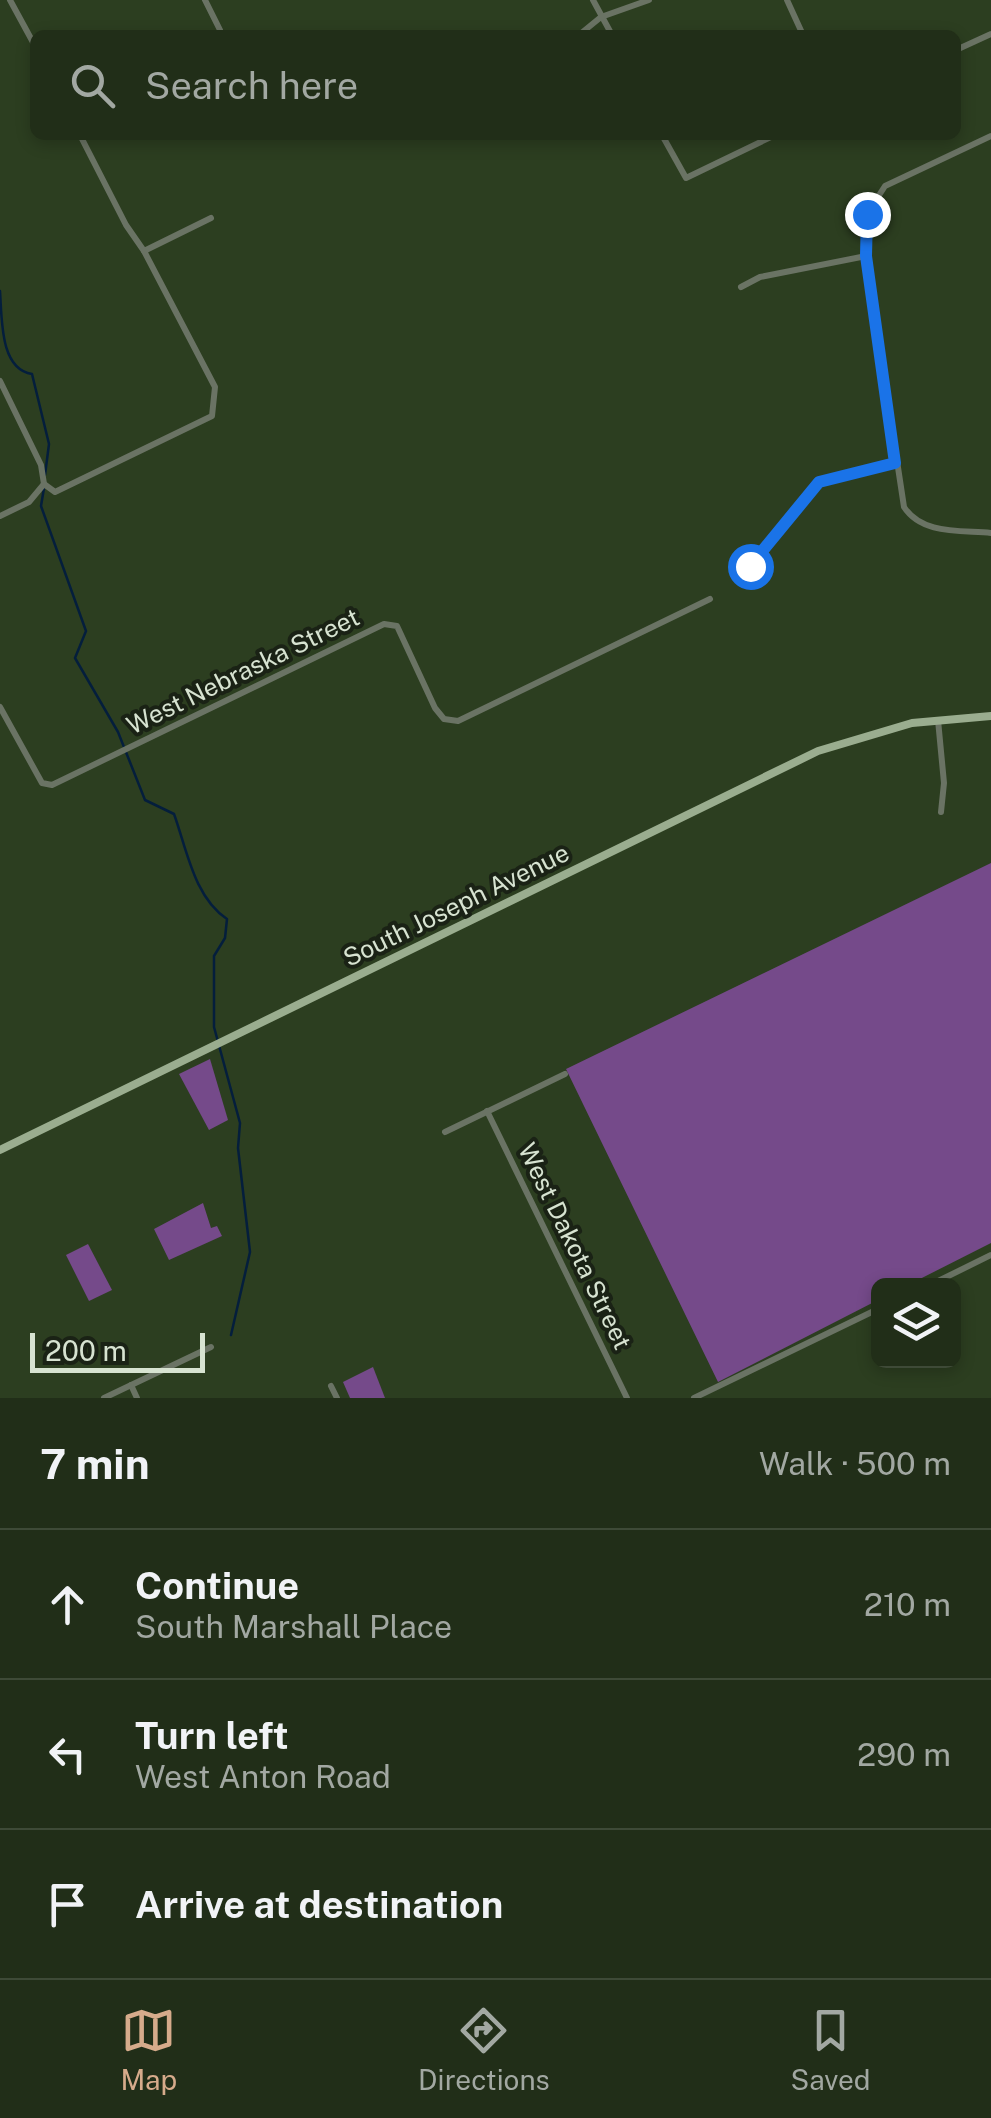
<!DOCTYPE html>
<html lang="en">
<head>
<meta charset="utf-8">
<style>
	body { margin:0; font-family:"Public Sans",sans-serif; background:#293621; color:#f1f3f6 }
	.controls { position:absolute; right:30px; bottom:30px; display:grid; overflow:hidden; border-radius:15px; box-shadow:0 5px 15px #0003 }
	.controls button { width:90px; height:90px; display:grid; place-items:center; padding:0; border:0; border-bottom:2px solid #3e4a37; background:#212e18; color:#f1f3f6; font:50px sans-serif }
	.scale { position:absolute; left:30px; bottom:25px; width:175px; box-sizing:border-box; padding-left:10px; border:5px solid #d7e3d1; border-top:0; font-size:28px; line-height:35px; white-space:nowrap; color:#d7e3d1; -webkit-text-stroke:8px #1a2215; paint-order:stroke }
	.stop { position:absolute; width:30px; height:30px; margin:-22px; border:8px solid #1a73e8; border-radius:50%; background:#fff }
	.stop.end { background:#1a73e8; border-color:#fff; box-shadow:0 2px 10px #0008 }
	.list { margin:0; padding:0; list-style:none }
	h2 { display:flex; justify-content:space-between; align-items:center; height:130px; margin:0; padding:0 40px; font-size:42px }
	h2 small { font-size:32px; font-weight:400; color:#a2a8a2 }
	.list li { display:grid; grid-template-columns:65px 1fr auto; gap:30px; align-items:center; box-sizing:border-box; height:150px; padding:0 40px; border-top:2px solid #3e4a37 }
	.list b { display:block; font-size:38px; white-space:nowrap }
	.list p { margin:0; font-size:32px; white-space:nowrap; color:#a2a8a2 }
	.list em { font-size:32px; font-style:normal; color:#a2a8a2 }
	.icon { flex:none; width:55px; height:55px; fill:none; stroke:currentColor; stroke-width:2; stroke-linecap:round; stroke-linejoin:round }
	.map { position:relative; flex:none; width:991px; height:1398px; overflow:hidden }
	.search { position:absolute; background:#212e18; box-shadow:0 5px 15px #0003; left:30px; right:30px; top:30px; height:110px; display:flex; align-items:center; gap:25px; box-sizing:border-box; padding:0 35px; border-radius:15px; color:#a2a8a2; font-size:38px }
	.sheet { height:580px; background:#212e18 }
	nav { display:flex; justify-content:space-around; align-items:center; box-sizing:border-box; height:140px; border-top:2px solid #3e4a37; background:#212e18; font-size:28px; color:#a2a8a2 }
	nav a { display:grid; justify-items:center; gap:5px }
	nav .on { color:#d6ab8b }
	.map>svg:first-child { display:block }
	.green { fill:#754a8a }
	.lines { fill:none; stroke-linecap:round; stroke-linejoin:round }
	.stream { stroke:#041e3c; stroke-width:2.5 }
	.minor { stroke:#6a7364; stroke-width:6 }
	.major { stroke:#9aad8f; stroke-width:8 }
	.route { stroke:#1a73e8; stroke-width:12 }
	.labels { text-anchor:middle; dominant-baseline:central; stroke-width:8; stroke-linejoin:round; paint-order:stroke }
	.street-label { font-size:25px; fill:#d7e3d1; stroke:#1a2215 }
</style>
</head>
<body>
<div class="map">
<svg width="991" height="1398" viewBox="0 0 991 1398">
	<rect width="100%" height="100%" fill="#2c3e20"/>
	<g class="green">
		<path d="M991 863V1243L908 1285 878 1286V1300L718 1382 566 1069Z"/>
		<path d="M210 1059 228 1120 209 1130 179 1074Z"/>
		<path d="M203 1203 211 1228 217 1226 222 1236 169 1260 154 1229Z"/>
		<path d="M88 1244 112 1290 89 1301 66 1255Z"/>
		<path d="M373 1367 385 1398H350L343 1382Z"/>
	</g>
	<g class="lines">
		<g class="stream">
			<path d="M0 291C2 320 0 369 32 374L49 444 45 475"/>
			<path d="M44 488 41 506 86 631 75 658 118 732 145 800 174 814C187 850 194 897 227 919L225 938 214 956V1027L240 1123 238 1148 250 1252 231 1335"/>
		</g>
		<g class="minor">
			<path d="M10 0 35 46"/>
			<path d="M205 0 220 30"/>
			<path d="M593 0 612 35"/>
			<path d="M787 0 803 35"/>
			<path d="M579 35 601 17 649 0"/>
			<path d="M956 50 991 34"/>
			<path d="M80 135 126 225 144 251 211 218"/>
			<path d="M662 135 686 178 775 135"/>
			<path d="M991 136 885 186 867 214 866 256 904 507C922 535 961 530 991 533"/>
			<path d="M741 287 760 277 866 256"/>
			<path d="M0 381 41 465 44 484"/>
			<path d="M44 484 55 492 212 416 215 387 144 251"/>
			<path d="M0 516 29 502 44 484"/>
			<path d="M744 579 819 482 895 463"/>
			<path d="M0 707 42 783 52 785 384 624 397 626 435 708 444 719 458 721 710 599"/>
			<path d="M938 720 944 783 941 812"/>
			<path d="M487 1111 627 1398"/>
			<path d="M445 1132 565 1074"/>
			<path d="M928 1286 991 1255"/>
			<path d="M131 1385 137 1398"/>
			<path d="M331 1386 337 1398"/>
			<path d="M104 1398 211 1347"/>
			<path d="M694 1398 878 1309"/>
		</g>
		<path class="major" d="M0 1150 818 751 912 723 991 716"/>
	</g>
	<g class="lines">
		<path class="route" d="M750 566 819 482 895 463 866 256 867 214"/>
	</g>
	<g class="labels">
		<g class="street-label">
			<text transform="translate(243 671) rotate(-26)">West Nebraska Street</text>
			<text transform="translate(456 905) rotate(-26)">South Joseph Avenue</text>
			<text transform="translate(575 1246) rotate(64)">West Dakota Street</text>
		</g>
	</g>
</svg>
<div class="controls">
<button><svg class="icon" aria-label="layers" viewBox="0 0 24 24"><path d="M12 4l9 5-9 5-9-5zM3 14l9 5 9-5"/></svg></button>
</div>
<div class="scale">200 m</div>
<div class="stop" style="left:750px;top:566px"></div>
<div class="stop end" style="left:867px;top:214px"></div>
<div class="search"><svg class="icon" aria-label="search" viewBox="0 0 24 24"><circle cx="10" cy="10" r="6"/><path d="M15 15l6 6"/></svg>Search here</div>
</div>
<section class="sheet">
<h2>7 min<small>Walk · 500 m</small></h2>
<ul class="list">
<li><svg class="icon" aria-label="ahead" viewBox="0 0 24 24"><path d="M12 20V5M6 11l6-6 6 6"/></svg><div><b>Continue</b><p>South Marshall Place</p></div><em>210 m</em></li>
<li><svg class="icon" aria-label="left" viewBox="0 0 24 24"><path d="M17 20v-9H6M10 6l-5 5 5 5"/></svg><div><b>Turn left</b><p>West Anton Road</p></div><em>290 m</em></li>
<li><svg class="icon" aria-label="arrive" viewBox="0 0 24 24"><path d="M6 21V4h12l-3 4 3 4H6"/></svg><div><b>Arrive at destination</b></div></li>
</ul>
</section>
<nav>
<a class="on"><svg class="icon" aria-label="map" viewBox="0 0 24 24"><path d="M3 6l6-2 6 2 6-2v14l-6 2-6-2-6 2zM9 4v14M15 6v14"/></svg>Map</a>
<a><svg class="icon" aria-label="directions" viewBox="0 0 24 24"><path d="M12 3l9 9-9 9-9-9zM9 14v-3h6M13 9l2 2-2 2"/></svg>Directions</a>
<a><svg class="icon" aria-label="saved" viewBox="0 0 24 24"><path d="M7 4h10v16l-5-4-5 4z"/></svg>Saved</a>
</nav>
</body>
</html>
